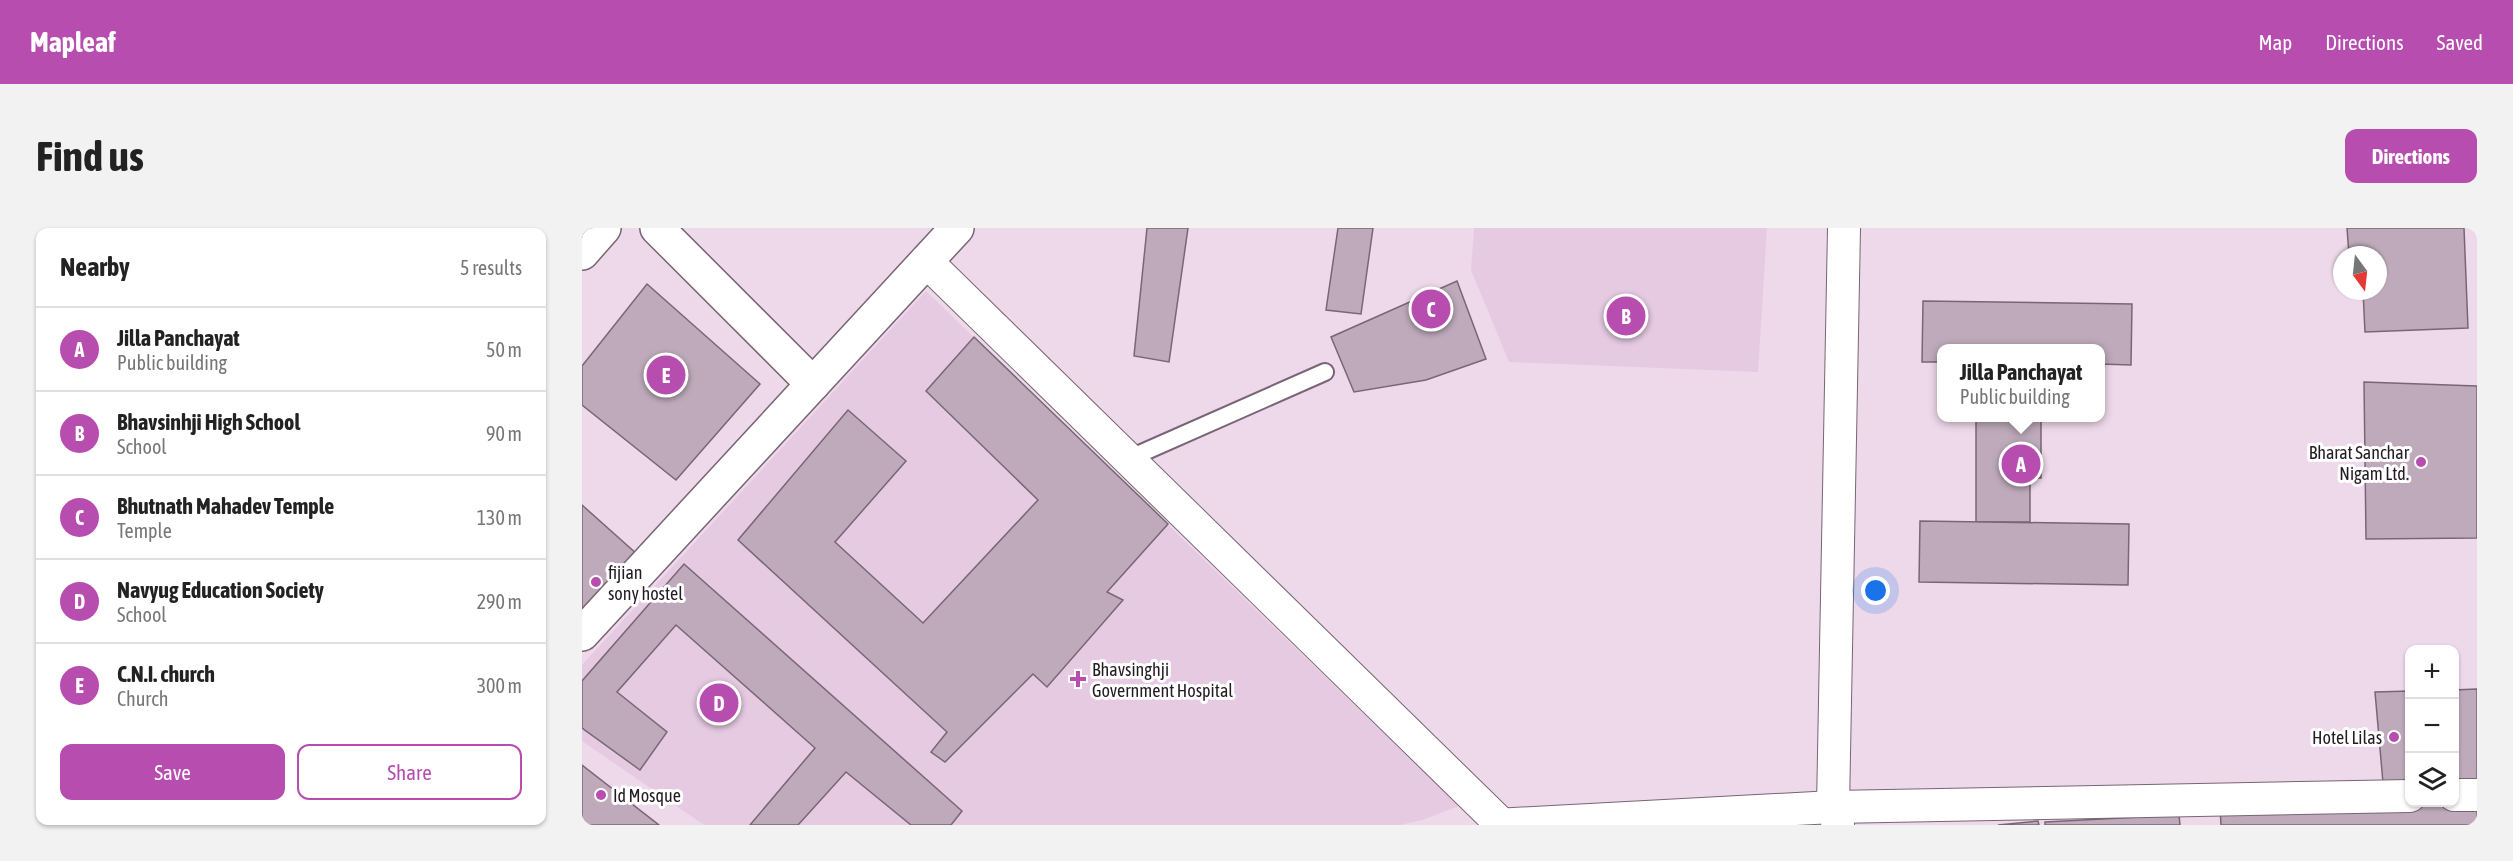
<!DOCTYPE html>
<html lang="en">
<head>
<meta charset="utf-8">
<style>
	body { margin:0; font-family:"Asap Condensed",sans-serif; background:#f2f2f2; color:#222 }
	.controls { position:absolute; right:18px; bottom:18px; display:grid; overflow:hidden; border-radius:12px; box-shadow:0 2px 4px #0004 }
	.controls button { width:54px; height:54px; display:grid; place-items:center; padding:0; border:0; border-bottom:2px solid #e0e0e0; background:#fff; color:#222; font:30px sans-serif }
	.compass { position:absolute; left:1751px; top:18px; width:54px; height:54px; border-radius:50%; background:#fff; box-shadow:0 2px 4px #0004; rotate:165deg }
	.you { position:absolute; left:1294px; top:363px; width:21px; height:21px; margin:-15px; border:4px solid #fff; border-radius:50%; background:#1a73e8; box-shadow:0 0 0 9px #1a73e833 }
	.badge { display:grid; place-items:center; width:39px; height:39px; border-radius:50%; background:#b74daf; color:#fff; font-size:20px; font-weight:700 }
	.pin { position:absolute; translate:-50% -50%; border:3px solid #fff; box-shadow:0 2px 6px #0006 }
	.popup { position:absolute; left:1355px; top:116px; width:168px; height:78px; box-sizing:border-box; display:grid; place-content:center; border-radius:12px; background:#fff; filter:drop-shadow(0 2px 4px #0005); font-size:20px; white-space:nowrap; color:#767676 }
	.popup b { font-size:22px; color:#222 }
	.popup::after { content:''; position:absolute; left:50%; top:100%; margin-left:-12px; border:12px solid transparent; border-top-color:#fff }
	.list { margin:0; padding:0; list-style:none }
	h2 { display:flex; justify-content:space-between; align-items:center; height:78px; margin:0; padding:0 24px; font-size:26px }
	h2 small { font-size:20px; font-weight:400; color:#767676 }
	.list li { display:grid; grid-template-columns:39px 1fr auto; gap:18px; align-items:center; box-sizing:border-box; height:84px; padding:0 24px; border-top:2px solid #e0e0e0 }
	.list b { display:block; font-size:22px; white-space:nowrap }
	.list p { margin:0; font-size:20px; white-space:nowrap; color:#767676 }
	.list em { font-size:20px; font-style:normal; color:#767676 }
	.actions { display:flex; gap:12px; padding:18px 24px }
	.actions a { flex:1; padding:14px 0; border:2px solid #b74daf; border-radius:12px; text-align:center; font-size:21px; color:#b74daf }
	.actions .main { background:#b74daf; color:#fff }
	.icon { flex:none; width:33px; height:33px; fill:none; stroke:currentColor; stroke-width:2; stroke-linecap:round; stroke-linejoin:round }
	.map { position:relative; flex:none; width:1895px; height:597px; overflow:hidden; border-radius:12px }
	header { display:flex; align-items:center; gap:36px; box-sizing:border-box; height:84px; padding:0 30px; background:#b74daf; color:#fff }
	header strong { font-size:28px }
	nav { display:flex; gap:33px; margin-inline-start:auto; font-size:21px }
	.intro { display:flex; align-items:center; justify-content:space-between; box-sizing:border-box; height:144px; padding:0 36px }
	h1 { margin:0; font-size:42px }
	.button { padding:15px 27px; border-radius:12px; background:#b74daf; color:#fff; font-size:21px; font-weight:700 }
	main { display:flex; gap:36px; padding:0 36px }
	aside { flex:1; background:#fff; border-radius:12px; box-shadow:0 2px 4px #0004 }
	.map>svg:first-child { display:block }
	.built { fill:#e6cae2 }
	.building { fill:#beaabb; stroke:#786676; stroke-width:1.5 }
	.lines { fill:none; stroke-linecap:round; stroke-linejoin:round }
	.lane-casing { stroke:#786575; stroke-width:20 }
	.street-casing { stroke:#786575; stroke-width:34 }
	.secondary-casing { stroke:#786575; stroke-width:36 }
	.lane { stroke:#fff; stroke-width:16 }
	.street { stroke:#fff; stroke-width:32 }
	.secondary { stroke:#fff; stroke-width:33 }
	.poi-dot { fill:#b74daf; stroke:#fff; stroke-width:2 }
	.labels { text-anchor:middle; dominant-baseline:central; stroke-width:6; stroke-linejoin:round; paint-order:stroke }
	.poi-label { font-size:18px; fill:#231b22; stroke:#fff; text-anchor:start }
</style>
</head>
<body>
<header>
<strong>Mapleaf</strong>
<nav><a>Map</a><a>Directions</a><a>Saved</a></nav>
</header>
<div class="intro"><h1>Find us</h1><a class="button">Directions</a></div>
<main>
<aside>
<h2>Nearby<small>5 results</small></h2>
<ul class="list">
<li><span class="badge">A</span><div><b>Jilla Panchayat</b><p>Public building</p></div><em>50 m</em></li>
<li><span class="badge">B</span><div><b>Bhavsinhji High School</b><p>School</p></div><em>90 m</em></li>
<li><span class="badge">C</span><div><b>Bhutnath Mahadev Temple</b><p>Temple</p></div><em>130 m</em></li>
<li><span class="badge">D</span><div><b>Navyug Education Society</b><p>School</p></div><em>290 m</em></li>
<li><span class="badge">E</span><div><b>C.N.I. church</b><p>Church</p></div><em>300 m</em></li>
</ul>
<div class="actions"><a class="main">Save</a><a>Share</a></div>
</aside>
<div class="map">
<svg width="1895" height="597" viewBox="0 0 1895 597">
	<rect width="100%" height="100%" fill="#eed9eb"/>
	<g class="built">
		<path d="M892 0H1185L1176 144 927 134 889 42Z"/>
		<path d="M344 63 877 578 840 592 818 597H122L0 513V437Z"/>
	</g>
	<g class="building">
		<path d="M565 0H606L587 134 552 128Z"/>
		<path d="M756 0H791L779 86 744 82Z"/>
		<path d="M1765 0H1882L1886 100 1783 104 1781 63H1796V27H1767Z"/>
		<path d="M875 53 904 131 844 152 772 164 749 109Z"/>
		<path d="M65 56 178 156 94 252 0 177V138Z"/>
		<path d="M1341 73 1550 76 1549 137 1518 136V121H1360V134H1340Z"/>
		<path d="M392 109 586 296 525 364 541 372 465 459 451 446 363 534 349 524 365 504 156 312 266 182 324 233 253 314 341 395 456 272 344 163Z"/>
		<path d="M1782 154 1895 158V310L1784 311Z"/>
		<path d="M1394 190H1459V250H1448V294H1394Z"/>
		<path d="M0 277 56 327 0 381Z"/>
		<path d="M1338 293 1547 296 1546 357 1337 354Z"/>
		<path d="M102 336 380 583 369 597H329L264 544 216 597H168L233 520 94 397 35 464 85 504 58 542 0 500V453Z"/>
		<path d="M1895 461V552L1872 553V462Z"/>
		<path d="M1828 463V554L1801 555 1793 464Z"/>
		<path d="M0 537 77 597H0Z"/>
		<path d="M1895 577V597H1639L1638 579Z"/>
		<path d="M1597 587 1598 597H1463V594Z"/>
		<path d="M1456 593 1457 597H1416Z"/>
	</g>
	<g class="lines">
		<g class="lane-casing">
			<path id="lane" d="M546 231 743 144"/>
		</g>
		<g class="street-casing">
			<g id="street">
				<path d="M344 33 919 596"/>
				<path d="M1872 567H1895"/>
				<path d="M914 597 1251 579 1828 568"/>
				<path d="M1256 597 1251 579 1262 0"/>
			</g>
		</g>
		<g class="secondary-casing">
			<g id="secondary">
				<path d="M75 0 231 156"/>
				<path d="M0 25 22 0"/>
				<path d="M0 406 375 0"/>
			</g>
		</g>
		<use href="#lane" class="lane"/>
		<use href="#street" class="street"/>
		<use href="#secondary" class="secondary"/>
	</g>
	<g class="poi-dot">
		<circle cx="1839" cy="234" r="6"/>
		<circle cx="14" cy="354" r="6"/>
		<path d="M493 442h6v6h6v6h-6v6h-6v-6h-6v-6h6z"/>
		<circle cx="1812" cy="509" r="6"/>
		<circle cx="19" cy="567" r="6"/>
	</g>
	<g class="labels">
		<g class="poi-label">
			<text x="1827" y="224" text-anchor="end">Bharat Sanchar<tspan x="1827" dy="21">Nigam Ltd.</tspan></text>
			<text x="26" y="344">fijian<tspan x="26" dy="21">sony hostel</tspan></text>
			<text x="510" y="441">Bhavsinghji<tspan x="510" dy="21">Government Hospital</tspan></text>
			<text x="1800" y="509" text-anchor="end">Hotel Lilas</text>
			<text x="31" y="567">Id Mosque</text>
		</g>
	</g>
</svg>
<div class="controls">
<button>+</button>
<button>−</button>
<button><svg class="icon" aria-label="layers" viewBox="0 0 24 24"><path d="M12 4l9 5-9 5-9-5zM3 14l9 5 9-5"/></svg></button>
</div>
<svg class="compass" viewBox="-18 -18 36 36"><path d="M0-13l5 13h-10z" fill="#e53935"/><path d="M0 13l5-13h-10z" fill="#767676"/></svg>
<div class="you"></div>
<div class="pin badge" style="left:1439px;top:236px">A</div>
<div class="popup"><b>Jilla Panchayat</b>Public building</div>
<div class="pin badge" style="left:1044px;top:88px">B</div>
<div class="pin badge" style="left:849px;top:81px">C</div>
<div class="pin badge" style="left:137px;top:475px">D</div>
<div class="pin badge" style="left:84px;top:147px">E</div>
</div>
</main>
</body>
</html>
